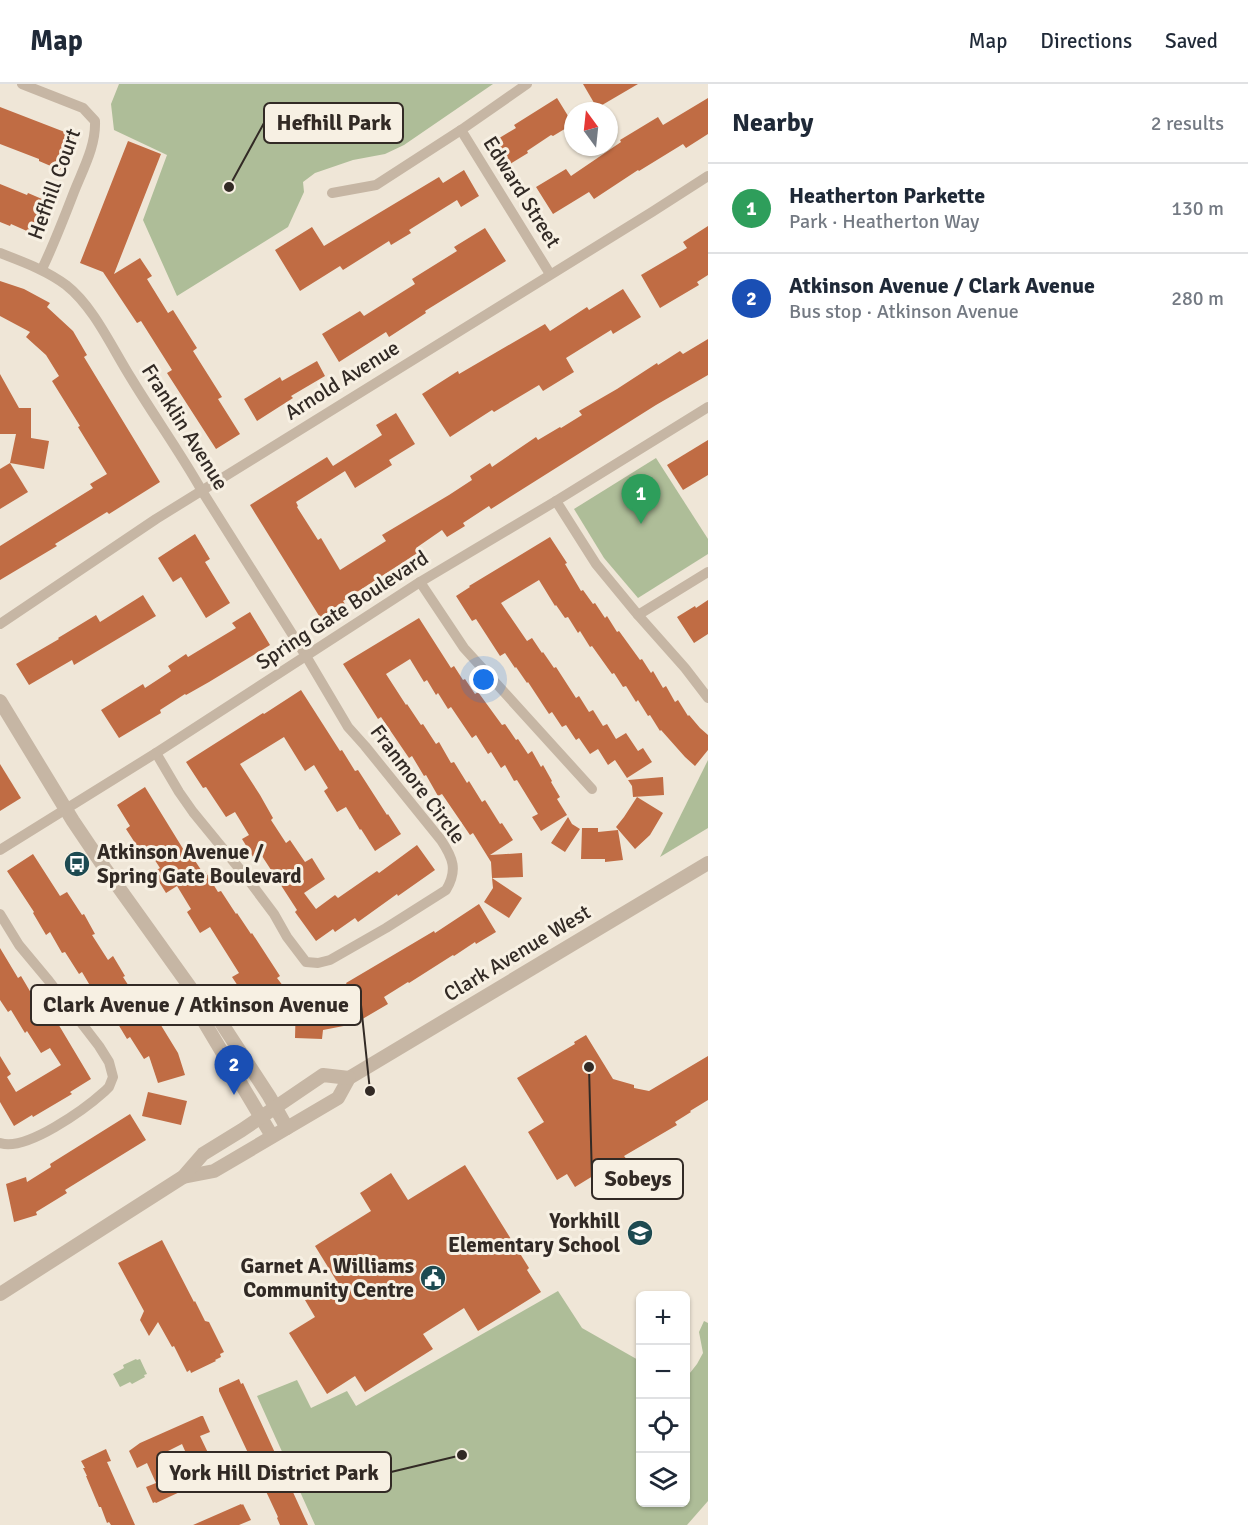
<!DOCTYPE html>
<html lang="en">
<head>
<meta charset="utf-8">
<style>
	body { margin:0; font-family:Signika,sans-serif; background:#f2f2f3; color:#1f2937 }
	.controls { position:absolute; right:18px; bottom:18px; display:grid; overflow:hidden; border-radius:9px; box-shadow:0 2px 4px #0004 }
	.controls button { width:54px; height:54px; display:grid; place-items:center; padding:0; border:0; border-bottom:2px solid #e0e1e3; background:#fff; color:#1f2937; font:30px sans-serif }
	.compass { position:absolute; left:564px; top:18px; width:54px; height:54px; border-radius:50%; background:#fff; box-shadow:0 2px 4px #0004; rotate:345deg }
	.you { position:absolute; left:484px; top:596px; width:21px; height:21px; margin:-15px; border:4px solid #fff; border-radius:50%; background:#1a73e8; box-shadow:0 0 0 9px #1a73e833 }
	.badge { display:grid; place-items:center; width:39px; height:39px; border-radius:50%; background:#1d4a51; color:#fff; font-size:20px; font-weight:700 }
	.pin { position:absolute; translate:-50% -50px; filter:drop-shadow(0 2px 3px #0008) }
	.pin::after { content:''; position:absolute; top:32px; width:21px; height:18px; background:inherit; clip-path:polygon(0 0,100% 0,50% 100%) }
	.list { margin:0; padding:0; list-style:none }
	h2 { display:flex; justify-content:space-between; align-items:center; height:78px; margin:0; padding:0 24px; font-size:26px }
	h2 small { font-size:20px; font-weight:400; color:#747a83 }
	.list li { display:grid; grid-template-columns:39px 1fr auto; gap:18px; align-items:center; box-sizing:border-box; height:90px; padding:0 24px; border-top:2px solid #e0e1e3 }
	.list b { display:block; font-size:22px; white-space:nowrap }
	.list p { margin:0; font-size:20px; white-space:nowrap; color:#747a83 }
	.list em { font-size:20px; font-style:normal; color:#747a83 }
	.icon { flex:none; width:33px; height:33px; fill:none; stroke:currentColor; stroke-width:2; stroke-linecap:round; stroke-linejoin:round }
	.map { position:relative; flex:none; width:708px; height:1441px; overflow:hidden }
	header { display:flex; align-items:center; gap:36px; box-sizing:border-box; height:84px; padding:0 30px; background:#fff; border-bottom:2px solid #e0e1e3 }
	header strong { font-size:28px }
	nav { display:flex; gap:33px; margin-inline-start:auto; font-size:21px }
	main { display:flex }
	aside { flex:1; background:#fff }
	.map>svg:first-child { display:block }
	.green { fill:#aebd98 }
	.building { fill:#c06c44; fill-rule:evenodd }
	.lines { fill:none; stroke-linecap:round; stroke-linejoin:round }
	.minor { stroke:#c6b6a4; stroke-width:10 }
	.tertiary { stroke:#c6b6a4; stroke-width:14 }
	.labels { text-anchor:middle; dominant-baseline:central; stroke-width:6; stroke-linejoin:round; paint-order:stroke }
	.street-label { font-size:21px; fill:#322a25; stroke:#f7f0e3 }
	.poi-label { font-size:21px; font-weight:bold; fill:#322a25; stroke:#f7f0e3; text-anchor:end }
	.leader { fill:none; stroke:#322a25; stroke-width:2 }
	.callout-dot { fill:#322a25; stroke:#f7f0e3; stroke-width:2 }
	.callout { fill:#f7f0e3; stroke:#322a25; stroke-width:2 }
	.callout-label { font-size:22px; text-anchor:middle; font-weight:bold; fill:#322a25 }
</style>
</head>
<body>
<header>
<strong>Map</strong>
<nav><a>Map</a><a>Directions</a><a>Saved</a></nav>
</header>
<main>
<div class="map">
<svg width="708" height="1441" viewBox="0 0 708 1441">
	<rect width="100%" height="100%" fill="#efe6d7"/>
	<g class="green">
		<path d="M119 0H493L404 61 385 70 353 76 315 89 303 98 304 108 288 143 177 212 143 136 167 71 114 46 111 20Z"/>
		<path d="M656 374 708 455V470L638 514 604 474 574 425Z"/>
		<path d="M708 676V744L660 773Z"/>
		<path d="M558 1207 582 1244 640 1277V1418H686V1294L697 1280 703 1269 699 1248 704 1237 708 1239V1417L687 1441H315L257 1312 297 1296 311 1324 347 1307 356 1322Z"/>
		<path d="M136 1275 137 1276 140 1275 147 1290 144 1291 145 1293 132 1300 130 1298 120 1303 113 1290 124 1284 123 1281Z"/>
	</g>
	<g class="building">
		<path d="M583 0H638L597 24Z"/>
		<path d="M557 14 573 40 553 52 551 51 527 67 528 69 510 80 496 56 516 44 514 41Z"/>
		<path d="M708 14V50L686 64 683 60 639 87 638 86 594 115 589 108 553 130 536 103 566 85 571 92 621 58 620 56 658 33 663 41Z"/>
		<path d="M0 23 75 52 60 86 39 77V75L0 60Z"/>
		<path d="M128 57 161 70 114 190 140 174 152 192 147 195 168 229 173 226 197 264 193 267 222 313 218 315 240 350 216 365 167 289 172 286 141 237 137 239 103 188 80 179Z"/>
		<path d="M464 86 479 112 461 123 457 116 409 146 411 149 391 161 389 157 343 186 340 182 300 207 275 166 312 143 324 162 439 93 443 99Z"/>
		<path d="M0 100 27 111 28 109 49 118 36 151 11 140 10 142 0 138Z"/>
		<path d="M708 142V191L697 198 699 201 660 224 641 191 687 164 683 158Z"/>
		<path d="M485 144 506 177 425 227 426 229 389 253 386 248 339 278 322 250 360 227 364 232 415 200 412 195 457 167 454 163Z"/>
		<path d="M0 197 24 205 50 219 47 223 73 247 87 271 84 273 160 398 109 430 107 428 55 460 57 462 0 496V462L93 404 90 400 107 390 78 343 80 342 52 297 59 292 46 271 26 253 30 248 0 232Z"/>
		<path d="M623 205 641 233 613 250 611 246 566 274 574 288 543 307 539 301 494 328 492 326 450 353 422 310 458 287 459 290 545 240 550 247 587 223 589 226Z"/>
		<path d="M708 255V291L656 321 491 425 489 422 463 439 465 442 447 453 442 446 416 464 419 468 343 517 345 520 321 535 250 421 327 373 333 382 382 351 376 341 396 329 415 360 389 376 392 381 355 404 345 387 296 418 298 422 297 423 318 456 321 454 340 486 386 457 382 451 449 411 472 396 470 392 490 379 492 383 536 353 538 356 560 343 561 344 582 331 579 327 617 305 657 279 658 281 680 267 683 270Z"/>
		<path d="M317 277 325 292 291 312 293 314 257 337 244 315 280 293 282 297Z"/>
		<path d="M0 290 19 324H31V354L49 357 44 385 10 379 16 350H0Z"/>
		<path d="M708 356V391L683 406 667 381Z"/>
		<path d="M10 379 28 408 0 425V385Z"/>
		<path d="M195 450 210 475 205 478 230 519 206 534 181 493 173 498 158 474Z"/>
		<path d="M550 453 567 479 565 480 581 507 583 506 593 520 595 519 605 534 607 532 617 548 619 547 640 576 642 575 651 589 653 587 663 604 666 602 675 618 678 616 688 632 689 631 700 644 708 651V666L695 682 685 673 661 646 660 647 650 631 648 632 638 616 636 618 626 602 623 603 614 589 612 590 592 562 590 563 580 547 578 549 568 533 565 534 556 521 555 522 539 496 501 519 527 557 532 554 542 569 543 568 554 584 556 583 576 614 579 612 589 628 593 626 603 642 607 640 616 655 626 649 638 667 643 664 652 678 627 694 615 676 608 681 598 665 590 670 579 654 576 656 566 641 562 643 552 628 549 630 528 598 527 599 516 583 515 584 505 569 500 572 476 535 472 537 456 512 470 503 469 502Z"/>
		<path d="M143 511 156 532 74 581 72 576 29 601 16 580 59 555 58 554 96 531 100 538Z"/>
		<path d="M708 516V550L694 559 677 533 695 522 696 524Z"/>
		<path d="M250 528 270 561 209 598 186 611 185 610 160 626 161 629 119 654 101 626 143 600 145 604 171 587 168 582 186 570 188 573 236 544 232 539Z"/>
		<path d="M419 534 451 584 454 582 463 596 465 595 475 610 478 608 502 641 505 640 516 656 518 655 528 670 532 667 541 683 543 681 552 697 551 698 560 713 557 715 567 731 541 747 532 733 538 730 517 696 514 697 505 681 501 684 491 668 488 670 476 651 472 654 451 623 448 625 438 609 436 611 427 596 424 598 410 575 386 590 406 621 407 620 421 641 423 640 436 660 439 658 451 679 454 678 467 699 469 697 482 718 485 716 500 740 502 739 513 756 490 771 522 769 523 793 492 794 491 778 473 749 470 751 442 710 438 712 426 691 424 692 412 672 409 674 381 633 378 635 343 580Z"/>
		<path d="M301 606 340 667 342 666 355 687 358 686 387 731 388 730 401 750 375 767 361 745 360 746 346 723 337 728 324 707 328 704 314 681 305 687 284 653 240 680 260 711 273 734 271 736 286 759 290 756 305 778 312 774 325 795 304 809 316 825 335 811 338 814 377 787 379 789 417 761 435 786 398 812 397 810 358 838 355 834 335 848 333 845 316 857 295 828 297 826 262 772 255 776 242 755 249 751 235 728 226 733 206 703 203 704 186 678 263 629 264 630Z"/>
		<path d="M0 680 21 714 0 727Z"/>
		<path d="M663 693 664 711 633 713 632 702 628 696Z"/>
		<path d="M145 703 185 768 188 766 203 789 205 787 218 808 221 807 236 830 237 829 251 850 252 849 280 892 277 894 293 915 269 934 251 911 246 914 232 893 239 889 210 843 200 849 187 828 191 825 177 802 166 809 153 788 160 784 145 761 139 765 126 745 130 742 117 721Z"/>
		<path d="M637 713 663 729 650 751 635 765 616 743 624 733Z"/>
		<path d="M568 733 572 740 580 745 565 768 551 759Z"/>
		<path d="M582 744H598V748L618 746 623 776 605 778V775H581Z"/>
		<path d="M33 770 60 812 67 808 82 831 84 830 95 850 92 851 108 876 113 872 125 892 123 893 154 941 159 938 178 969 185 991 158 999 149 972 144 975 130 953 127 955 112 930 97 909 95 910 82 888 79 890 65 868 62 869 50 848 46 851 33 829 34 828 7 787Z"/>
		<path d="M492 794 522 814 509 834 484 818 493 804Z"/>
		<path d="M479 820 496 848 476 860 475 858 454 872 453 871 409 899 408 898 384 913 388 920 354 940 323 946 322 955 295 954 296 915 326 916 325 913 351 908 346 899 434 847 435 849Z"/>
		<path d="M0 864 18 894 21 892 34 914 37 912 51 935 54 933 91 995 70 1008 72 1010 33 1033 32 1031 14 1042 0 1018V972L11 990 7 993 16 1008 61 981 50 964 41 969 27 947 25 949 11 926 8 928 0 916Z"/>
		<path d="M586 951 613 995 634 1001V1004L649 1007 708 972V1016L690 1027 691 1028 675 1038 677 1041 624 1072 628 1077 604 1092 601 1087 575 1103 567 1090 557 1096 528 1048 544 1038 517 994 575 960 574 958Z"/>
		<path d="M148 1008 187 1017 181 1041 142 1032Z"/>
		<path d="M130 1030 146 1056 65 1106 67 1109 36 1128 37 1131 14 1138 6 1100 26 1093 27 1098 51 1083 50 1080Z"/>
		<path d="M465 1081 529 1184 527 1186 541 1208 478 1247 464 1224 423 1250 433 1265 365 1308 355 1292 327 1310 289 1249 315 1233 305 1216 336 1196 315 1162 371 1127 360 1109 391 1089 408 1116Z"/>
		<path d="M162 1156 194 1218 195 1217 205 1237 209 1238 224 1268 220 1270 221 1273 215 1276 216 1277 191 1289 190 1286 187 1288 174 1262 172 1263 158 1238 149 1252 140 1236 144 1227 118 1179Z"/>
		<path d="M239 1295 241 1300 243 1299 308 1441H280L277 1434 278 1433 219 1307V1304Z"/>
		<path d="M201 1332H203L210 1348 200 1352 210 1373 219 1368 227 1385 225 1387 156 1419 155 1418 153 1419 146 1403 156 1399 147 1379 137 1384 129 1367 140 1359ZM182 1360 192 1383 174 1391 164 1369Z"/>
		<path d="M106 1365 111 1377 107 1378 135 1441H111L109 1438 107 1439 101 1423H99L86 1392H87L83 1384H85L81 1377Z"/>
		<path d="M241 1420 242 1421 243 1420 251 1436 239 1441H193Z"/>
	</g>
	<g class="lines">
		<g class="minor">
			<path d="M22 0 83 24 95 37C96 62 83 85 74 108 64 134 54 160 42 185"/>
			<path d="M461 46 550 190"/>
			<path d="M332 109 376 101 461 46 527 0"/>
			<path d="M0 169C23 178 46 186 66 201 94 223 112 264 131 294 154 332 180 368 202 407L306 572 348 643 365 662 441 756C453 774 458 786 446 806L386 844 330 876 318 879 306 878 287 853 274 830 247 794 193 728 179 708 156 669"/>
			<path d="M556 417 596 480 638 531 685 584 708 614"/>
			<path d="M420 498 464 564 592 705"/>
			<path d="M638 531 708 488"/>
			<path d="M0 540 156 435 652 128 708 92"/>
			<path d="M0 766 156 669 420 498 556 417 708 323"/>
			<path d="M0 830 19 861 49 897 99 962 109 978 113 993 109 1003 105 1007C85 1025 26 1068 0 1059"/>
		</g>
		<g class="tertiary">
			<path d="M0 617 73 737 104 783 200 917 211 923 269 1012 287 1044"/>
			<path d="M200 917V931L272 1052"/>
			<path d="M183 1093 214 1087 338 1014 349 994 708 779"/>
			<path d="M0 1210 183 1093 203 1070 242 1046 323 991 349 994"/>
		</g>
	</g>
	<defs>
		<g id="bus-disc" transform="scale(1.35)"><circle r="9.5" fill="#1d4a51" stroke="#f7f0e3"/><path d="M-5-6H5V4H4V6H2V4H-2V6H-4V4H-5ZM-3.5-4V0h7V-4ZM-3.5 1.2v1.5H-2V1.2ZM2 1.2v1.5H3.5V1.2Z" fill="#fff"/></g>
		<g id="school-disc" transform="scale(1.35)"><circle r="9.5" fill="#1d4a51" stroke="#f7f0e3"/><path d="M0-5L7-2L0 1L-7-2ZM-4 1L0 2.5L4 1V4Q0 6-4 4Z" fill="#fff"/></g>
		<g id="civic-disc" transform="scale(1.35)"><circle r="9.5" fill="#1d4a51" stroke="#f7f0e3"/><path d="M-.6-6.5H3V-4.5H.6V-3L4-1V1h2V6H-6V1h2V-1L-.6-3ZM-1.2 2.5V6h2.4V2.5Z" fill="#fff"/></g>
	</defs>
	<g fill-rule="evenodd">
		<use href="#bus-disc" x="77" y="780"/>
		<use href="#school-disc" x="640" y="1149"/>
		<use href="#civic-disc" x="433" y="1194"/>
	</g>
	<g class="labels">
		<g class="street-label">
			<text transform="translate(54 100) rotate(-70)">Hefhill Court</text>
			<text transform="translate(522 108) rotate(58)">Edward Street</text>
			<text transform="translate(342 296) rotate(-32)">Arnold Avenue</text>
			<text transform="translate(185 343) rotate(58)">Franklin Avenue</text>
			<text transform="translate(342 526) rotate(-33)">Spring Gate Boulevard</text>
			<text transform="translate(418 700) rotate(53)">Franmore Circle</text>
			<text transform="translate(517 869) rotate(-31)">Clark Avenue West</text>
		</g>
		<g class="poi-label">
			<text x="97" y="768" text-anchor="start">Atkinson Avenue /<tspan x="97" dy="24">Spring Gate Boulevard</tspan></text>
			<text x="620" y="1137">Yorkhill<tspan x="620" dy="24">Elementary School</tspan></text>
			<text x="414" y="1182">Garnet A. Williams<tspan x="414" dy="24">Community Centre</tspan></text>
		</g>
	</g>
	<path class="leader" d="M229 103L264 39M370 1007L361 921M589 983L592 1095M462 1371L391 1388"/>
	<g class="callout-dot">
		<circle cx="229" cy="103" r="6"/>
		<circle cx="370" cy="1007" r="6"/>
		<circle cx="589" cy="983" r="6"/>
		<circle cx="462" cy="1371" r="6"/>
	</g>
	<g class="callout">
		<rect x="264" y="19" width="139" height="40" rx="6"/>
		<rect x="31" y="901" width="330" height="40" rx="6"/>
		<rect x="592" y="1075" width="91" height="40" rx="6"/>
		<rect x="157" y="1368" width="234" height="40" rx="6"/>
	</g>
	<g class="callout-label">
		<text x="334" y="46">Hefhill Park</text>
		<text x="196" y="928">Clark Avenue / Atkinson Avenue</text>
		<text x="638" y="1102">Sobeys</text>
		<text x="274" y="1396">York Hill District Park</text>
	</g>
</svg>
<div class="controls">
<button>+</button>
<button>−</button>
<button><svg class="icon" aria-label="locate" viewBox="0 0 24 24"><circle cx="12" cy="12" r="6"/><path d="M12 2v4M12 18v4M2 12h4M18 12h4"/></svg></button>
<button><svg class="icon" aria-label="layers" viewBox="0 0 24 24"><path d="M12 4l9 5-9 5-9-5zM3 14l9 5 9-5"/></svg></button>
</div>
<svg class="compass" viewBox="-18 -18 36 36"><path d="M0-13l5 13h-10z" fill="#e53935"/><path d="M0 13l5-13h-10z" fill="#747a83"/></svg>
<div class="you"></div>
<div class="pin badge" style="left:641px;top:440px;background:#2e9e5b">1</div>
<div class="pin badge" style="left:234px;top:1011px;background:#1a4fb4">2</div>
</div>
<aside>
<h2>Nearby<small>2 results</small></h2>
<ul class="list">
<li><span class="badge" style="background:#2e9e5b">1</span><div><b>Heatherton Parkette</b><p>Park · Heatherton Way</p></div><em>130 m</em></li>
<li><span class="badge" style="background:#1a4fb4">2</span><div><b>Atkinson Avenue / Clark Avenue</b><p>Bus stop · Atkinson Avenue</p></div><em>280 m</em></li>
</ul>
</aside>
</main>
</body>
</html>
